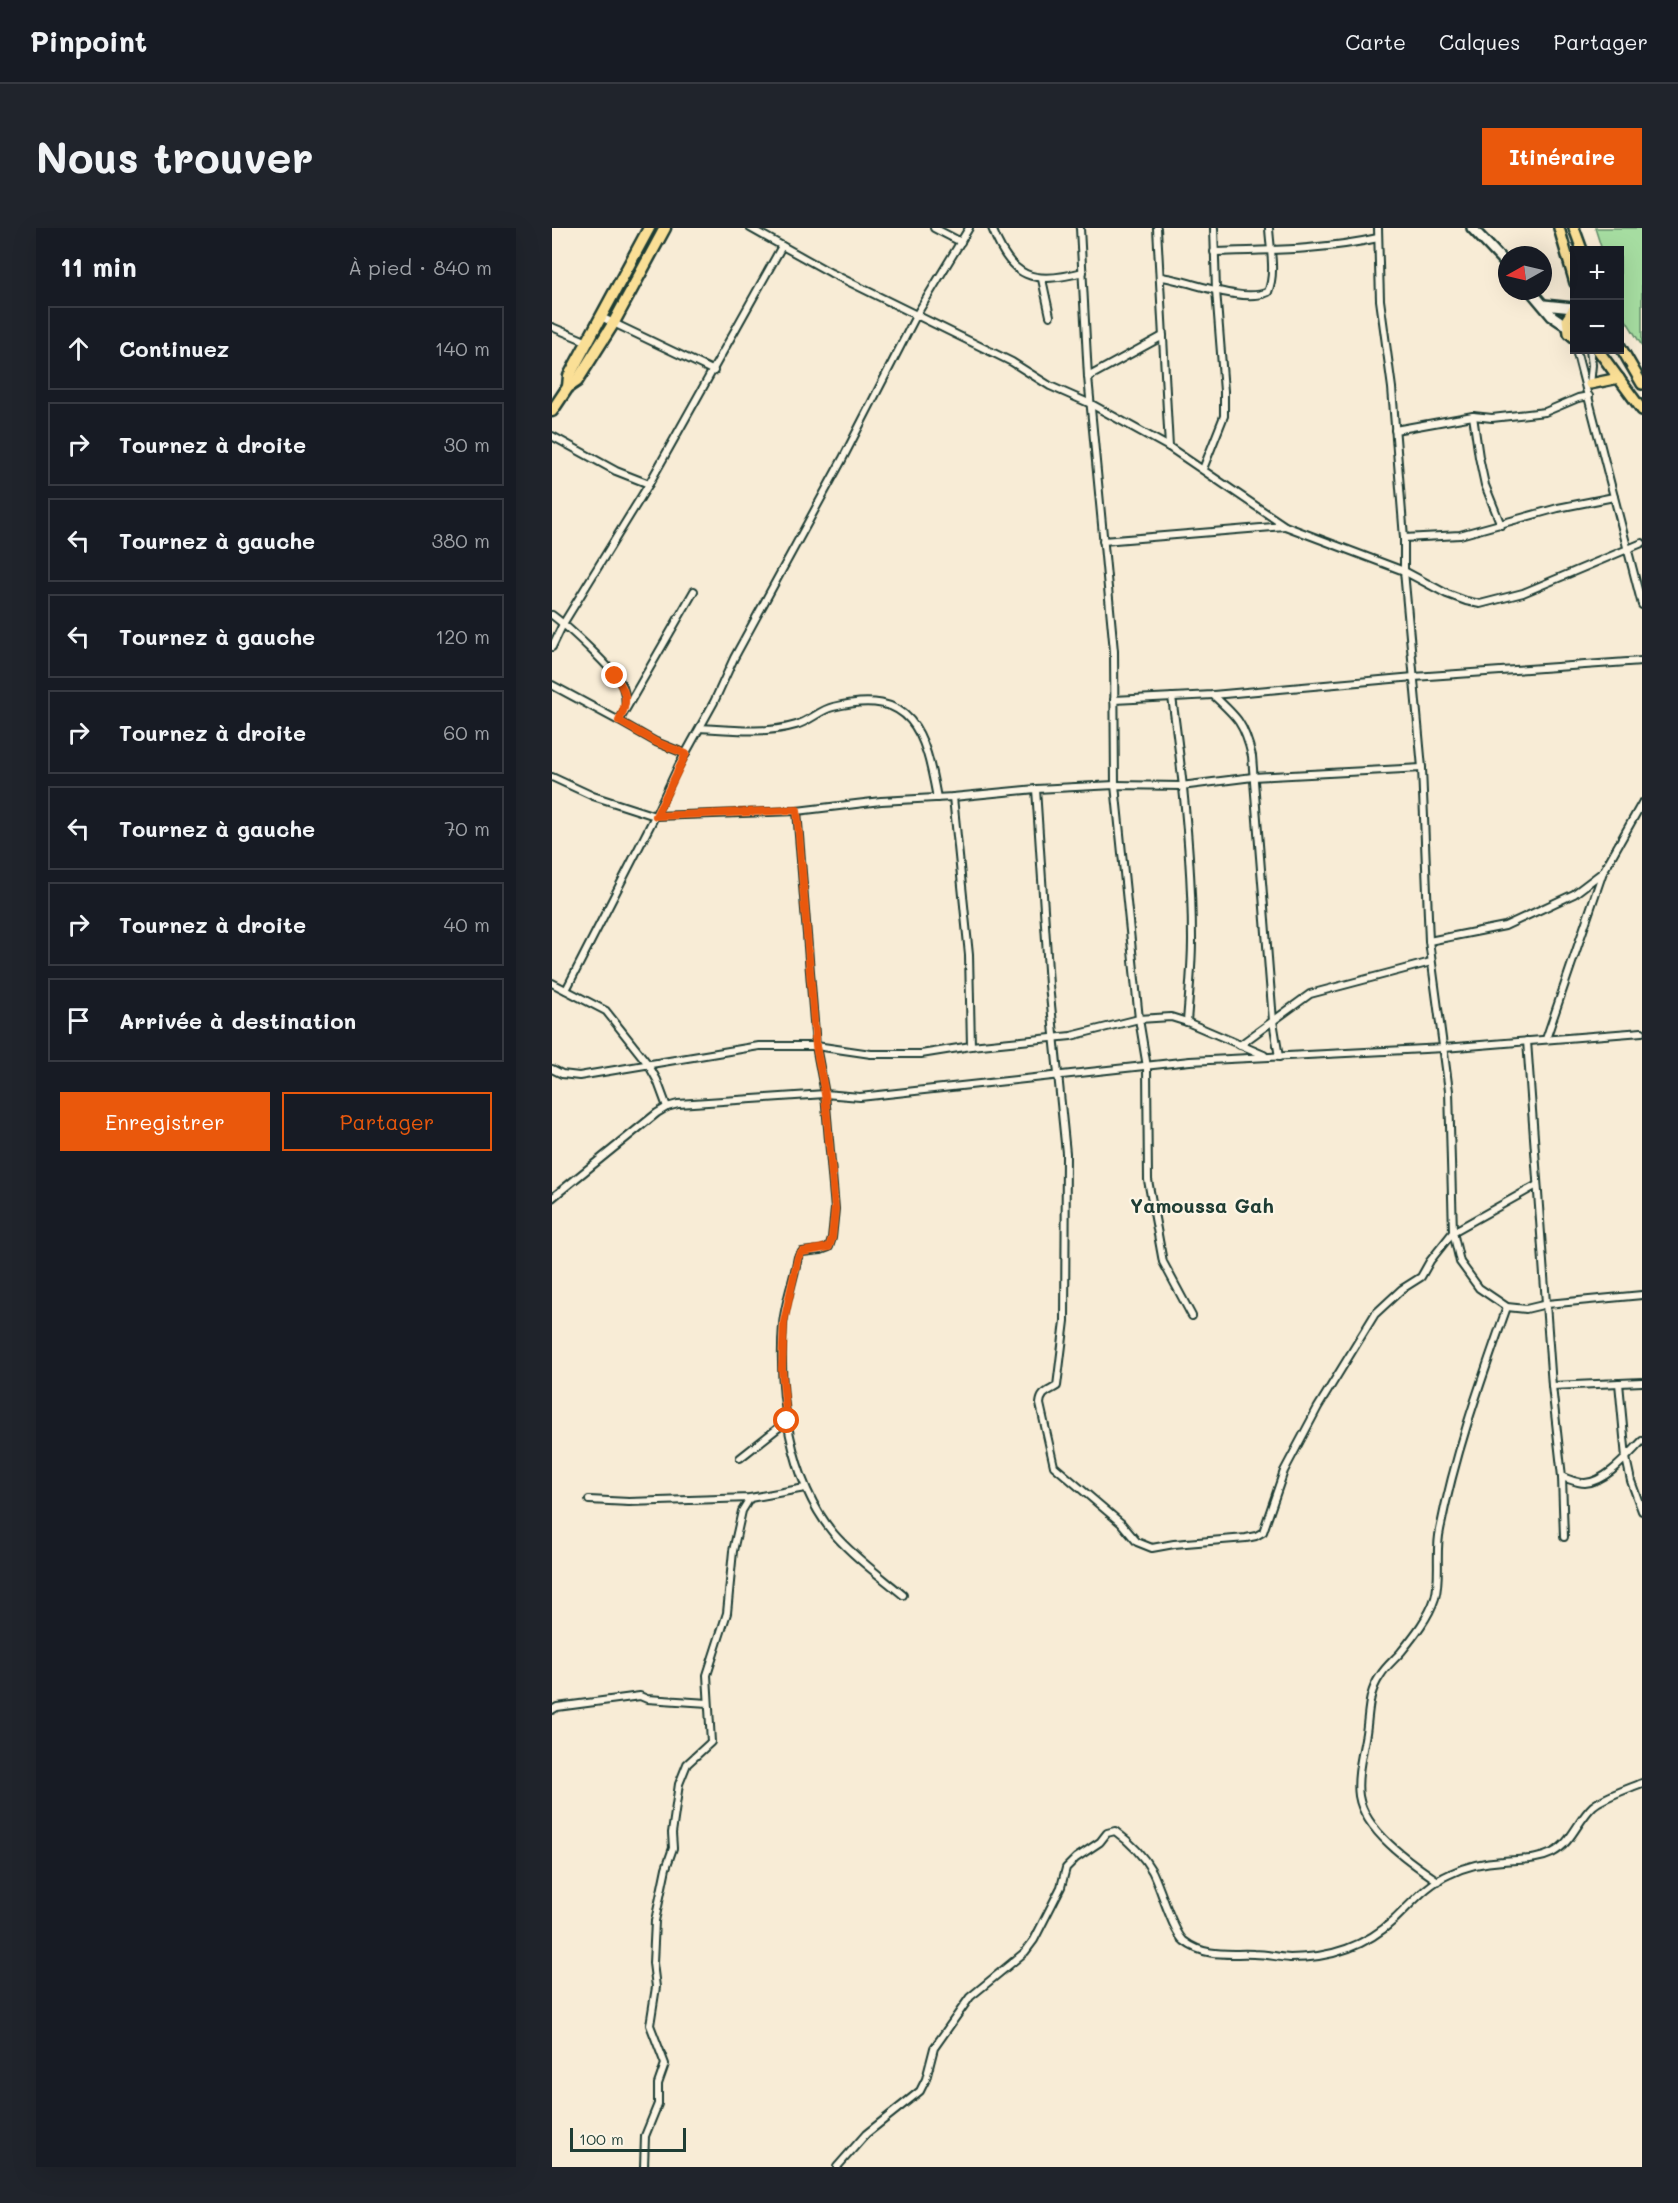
<!DOCTYPE html>
<html lang="fr">
<head>
<meta charset="utf-8">
<style>
	body { margin:0; font-family:Mali,sans-serif; background:#20242c; color:#f1f3f6 }
	.controls { position:absolute; right:18px; top:18px; display:grid; overflow:hidden; border-radius:0px; box-shadow:0 6px 24px #0002 }
	.controls button { width:54px; height:54px; display:grid; place-items:center; padding:0; border:0; border-bottom:2px solid #363941; background:#171b24; color:#f1f3f6; font:30px sans-serif }
	.compass { position:absolute; left:946px; top:18px; width:54px; height:54px; border-radius:50%; background:#171b24; box-shadow:0 6px 24px #0002; rotate:262deg }
	.scale { position:absolute; left:18px; bottom:15px; width:116px; box-sizing:border-box; padding-left:6px; border:3px solid #1f3d34; border-top:0; font-size:16px; line-height:21px; white-space:nowrap; color:#1f3d34; -webkit-text-stroke:4px #fcf5e5; paint-order:stroke }
	.stop { position:absolute; width:18px; height:18px; margin:-14px; border:4px solid #ea580c; border-radius:50%; background:#fff }
	.stop.end { background:#ea580c; border-color:#fff; box-shadow:0 2px 6px #0008 }
	.list { margin:0; padding:0; list-style:none }
	h2 { display:flex; justify-content:space-between; align-items:center; height:78px; margin:0; padding:0 24px; font-size:26px }
	h2 small { font-size:20px; font-weight:400; color:#9ea1a6 }
	.list li { display:grid; grid-template-columns:39px 1fr auto; gap:18px; align-items:center; box-sizing:border-box; height:84px; margin:0 12px 12px; padding:0 12px; border:2px solid #363941; border-radius:0px }
	.list b { display:block; font-size:22px; white-space:nowrap }
	.list em { font-size:20px; font-style:normal; color:#9ea1a6 }
	.actions { display:flex; gap:12px; padding:18px 24px }
	.actions a { flex:1; padding:14px 0; border:2px solid #ea580c; border-radius:0px; text-align:center; font-size:21px; color:#ea580c }
	.actions .main { background:#ea580c; color:#fff }
	.icon { flex:none; width:33px; height:33px; fill:none; stroke:currentColor; stroke-width:2; stroke-linecap:round; stroke-linejoin:round }
	.map { position:relative; flex:none; width:1090px; height:1939px; overflow:hidden; border-radius:0px }
	header { display:flex; align-items:center; gap:36px; box-sizing:border-box; height:84px; padding:0 30px; background:#171b24; border-bottom:2px solid #363941 }
	header strong { font-size:28px }
	nav { display:flex; gap:33px; margin-inline-start:auto; font-size:21px }
	.intro { display:flex; align-items:center; justify-content:space-between; box-sizing:border-box; height:144px; padding:0 36px }
	h1 { margin:0; font-size:42px }
	.button { padding:15px 27px; border-radius:0px; background:#ea580c; color:#fff; font-size:21px; font-weight:700 }
	main { display:flex; gap:36px; padding:0 36px }
	aside { flex:1; background:#171b24; border-radius:0px; box-shadow:0 6px 24px #0002 }
	.map>svg:first-child { display:block }
	.green { fill:#a6dda1; stroke:#628d6a; stroke-width:1.5 }
	.lines { fill:none; stroke-linecap:round; stroke-linejoin:round }
	.minor-casing { stroke:#1f3d34; stroke-width:10 }
	.secondary-casing { stroke:#1f3d34; stroke-width:14 }
	.primary-casing { stroke:#1f3d34; stroke-width:14 }
	.trunk-casing { stroke:#1f3d34; stroke-width:15 }
	.minor { stroke:#fcf5e5; stroke-width:6 }
	.secondary { stroke:#fcf5e5; stroke-width:9 }
	.primary { stroke:#fadf96; stroke-width:9 }
	.trunk { stroke:#fadf96; stroke-width:10 }
	.route { stroke:#ea580c; stroke-width:8 }
	.labels { text-anchor:middle; dominant-baseline:central; stroke-width:4.5; stroke-linejoin:round; paint-order:stroke }
	.quarter-label { font-size:20px; font-weight:bold; fill:#1f3d34; stroke:#fcf5e5 }
</style>
</head>
<body>
<header>
<strong>Pinpoint</strong>
<nav><a>Carte</a><a>Calques</a><a>Partager</a></nav>
</header>
<div class="intro"><h1>Nous trouver</h1><a class="button">Itinéraire</a></div>
<main>
<aside>
<h2>11 min<small>À pied · 840 m</small></h2>
<ul class="list">
<li><svg class="icon" aria-label="ahead" viewBox="0 0 24 24"><path d="M12 20V5M6 11l6-6 6 6"/></svg><div><b>Continuez</b></div><em>140 m</em></li>
<li><svg class="icon" aria-label="right" viewBox="0 0 24 24"><path d="M7 20v-9h11M14 6l5 5-5 5"/></svg><div><b>Tournez à droite</b></div><em>30 m</em></li>
<li><svg class="icon" aria-label="left" viewBox="0 0 24 24"><path d="M17 20v-9H6M10 6l-5 5 5 5"/></svg><div><b>Tournez à gauche</b></div><em>380 m</em></li>
<li><svg class="icon" aria-label="left" viewBox="0 0 24 24"><path d="M17 20v-9H6M10 6l-5 5 5 5"/></svg><div><b>Tournez à gauche</b></div><em>120 m</em></li>
<li><svg class="icon" aria-label="right" viewBox="0 0 24 24"><path d="M7 20v-9h11M14 6l5 5-5 5"/></svg><div><b>Tournez à droite</b></div><em>60 m</em></li>
<li><svg class="icon" aria-label="left" viewBox="0 0 24 24"><path d="M17 20v-9H6M10 6l-5 5 5 5"/></svg><div><b>Tournez à gauche</b></div><em>70 m</em></li>
<li><svg class="icon" aria-label="right" viewBox="0 0 24 24"><path d="M7 20v-9h11M14 6l5 5-5 5"/></svg><div><b>Tournez à droite</b></div><em>40 m</em></li>
<li><svg class="icon" aria-label="arrive" viewBox="0 0 24 24"><path d="M6 21V4h12l-3 4 3 4H6"/></svg><div><b>Arrivée à destination</b></div></li>
</ul>
<div class="actions"><a class="main">Enregistrer</a><a>Partager</a></div>
</aside>
<div class="map">
<svg width="1090" height="1939" viewBox="0 0 1090 1939">
	<rect width="100%" height="100%" fill="#f8ecd6"/>
	<filter id="ink" filterUnits="userSpaceOnUse"><feTurbulence type="fractalNoise" baseFrequency=".0167" numOctaves="2"/><feDisplacementMap in="SourceGraphic" scale="12" xChannelSelector="R" yChannelSelector="G"/><feConvolveMatrix kernelMatrix="1 2 1 2 8 2 1 2 1" color-interpolation-filters="sRGB"/></filter>
	<g filter="url(#ink)">
		<path class="green" d="M1043 0H1090V118L1074 92 1068 72V22H1050Z"/>
		<g class="lines">
			<g class="minor-casing">
				<g id="minor">
					<path d="M198 0 279 45 460 134 498 158 539 176 617 219 733 298 852 343 895 366 914 373 928 376 971 365 1090 315"/>
					<path d="M382 0 409 14"/>
					<path d="M440 0C459 51 482 57 531 44"/>
					<path d="M528 0 536 149 562 423 563 557 587 791 595 839 596 952 611 1034 640 1088"/>
					<path d="M605 0 617 219"/>
					<path d="M826 0 828 72 840 160 852 310V343L870 540 877 713 897 863 901 1004 908 1034 927 1060 955 1079 974 1081 995 1076 1090 1067"/>
					<path d="M662 24C718 22 772 22 826 10"/>
					<path d="M609 49C637 52 690 76 716 64 724 45 718 20 717 0"/>
					<path d="M490 51 498 88"/>
					<path d="M49 89 162 143"/>
					<path d="M0 99 36 114"/>
					<path d="M1024 122 1090 377"/>
					<path d="M1038 122 1040 137 1038 157"/>
					<path d="M536 149 611 108"/>
					<path d="M921 188 927 229 933 257 949 297"/>
					<path d="M843 202 921 188 940 190 993 184 1026 170 1037 168"/>
					<path d="M0 208 64 243 97 256"/>
					<path d="M651 241 672 188V163L664 62 662 0"/>
					<path d="M852 310 908 307 1006 280 1062 269"/>
					<path d="M551 313 733 298"/>
					<path d="M0 387C15 398 64 443 71 459 73 465 74 472 74 478"/>
					<path d="M0 419 11 396 97 256 230 18"/>
					<path d="M0 457 67 493"/>
					<path d="M661 467C685 489 692 495 700 528L721 793 727 829"/>
					<path d="M620 469C631 549 640 631 640 711 640 739 637 766 635 794"/>
					<path d="M562 472 661 467 862 449 1090 433"/>
					<path d="M148 500C180 502 214 506 244 497 258 493 268 482 281 479 361 459 373 504 385 570"/>
					<path d="M134 526 104 514 67 493 142 363"/>
					<path d="M0 549 41 568 103 588 245 583 329 573 401 569 484 561 563 557 629 558 701 549 870 540"/>
					<path d="M484 561 497 757 514 925 513 1093 505 1158C496 1164 489 1164 488 1176L502 1238 569 1295 585 1314 600 1320 622 1316 694 1310 704 1308 711 1304 732 1243 766 1179 823 1086 850 1061 869 1049 878 1033 901 1004 985 957"/>
					<path d="M401 569 417 727 419 818"/>
					<path d="M245 583 264 818 273 866 283 981 280 1010 277 1019 269 1022 250 1024 246 1029C242 1051 233 1074 231 1096 226 1165 237 1252 282 1306 302 1329 328 1348 351 1367"/>
					<path d="M877 713 953 698 1022 666 1051 644"/>
					<path d="M0 755 54 783 96 836 105 852 115 879"/>
					<path d="M14 762 103 588 126 539 162 474 182 430 290 232 365 86 417 0"/>
					<path d="M994 811 1051 644 1090 575"/>
					<path d="M975 813 1000 1158 1010 1249 1012 1309"/>
					<path d="M688 817 758 766 879 734"/>
					<path d="M0 841 10 846 27 848 207 818H264L319 826H369L419 818 519 808 587 791 619 789 635 794 712 827"/>
					<path d="M0 970 105 885 115 879 126 876 273 866 308 869 638 833 892 820 1090 804"/>
					<path d="M1067 1155 1074 1230 1079 1253 1090 1283"/>
					<path d="M1000 1158 1090 1154"/>
					<path d="M188 1230 235 1193"/>
					<path d="M1010 1249C1017 1251 1025 1255 1033 1255 1054 1254 1076 1227 1090 1213"/>
					<path d="M37 1272 77 1274 198 1270 253 1260"/>
					<path d="M0 1482 5 1479 88 1468 95 1471 156 1475"/>
					<path d="M886 1653C858 1634 813 1604 807 1568 804 1548 811 1524 814 1505 817 1485 816 1465 828 1448 833 1439 842 1432 849 1424 862 1408 877 1389 883 1370 889 1350 883 1323 888 1302 903 1225 929 1153 955 1079"/>
					<path d="M92 1939 93 1908 106 1876V1856L113 1836 98 1797 104 1759 101 1735 103 1693 114 1640 121 1620 120 1605 127 1556 135 1536 159 1514 155 1447 175 1385 181 1323 190 1283 198 1270"/>
					<path d="M285 1939 314 1906 368 1863 374 1851 382 1820 418 1769 473 1724 482 1712 509 1659 514 1640 524 1630 548 1614 555 1605 563 1603C578 1614 591 1627 600 1643 608 1658 621 1704 632 1713 654 1730 677 1725 702 1726 714 1726 726 1729 738 1730 777 1730 813 1719 842 1692 860 1675 875 1656 898 1646 914 1638 933 1634 951 1633 967 1631 984 1633 1000 1625 1020 1615 1025 1593 1041 1578 1051 1569 1076 1561 1090 1555"/>
				</g>
			</g>
			<g class="secondary-casing">
				<g id="secondary">
					<path d="M920 0 955 37"/>
					<path d="M979 63 1000 88 1015 98"/>
					<path d="M992 77 1021 80"/>
				</g>
			</g>
			<g class="primary-casing">
				<g id="primary">
					<path d="M1007 0 1023 55"/>
					<path d="M1022 0 1030 22"/>
					<path d="M1023 79 1015 91 1017 105 1023 110"/>
					<path d="M1068 118 1090 156"/>
					<path d="M1046 122 1090 182"/>
					<path d="M1038 156 1067 150"/>
				</g>
			</g>
			<g class="trunk-casing">
				<g id="trunk">
					<path d="M16 159 17 148 97 0"/>
					<path d="M0 183 16 159 25 153 61 96 113 0"/>
				</g>
			</g>
			<use href="#minor" class="minor"/>
			<use href="#secondary" class="secondary"/>
			<use href="#primary" class="primary"/>
			<use href="#trunk" class="trunk"/>
		</g>
	</g>
	<g class="lines" filter="url(#ink)">
		<path class="route" d="M63 448C76 465 76 474 67 493L104 514 134 526 104 588 245 582 264 818 273 866 283 981 280 1010 277 1019 250 1024 246 1029 232 1094 230 1141 235 1193"/>
	</g>
	<g class="labels">
		<g class="quarter-label">
			<text x="650" y="977">Yamoussa Gah</text>
		</g>
	</g>
</svg>
<div class="controls">
<button>+</button>
<button>−</button>
</div>
<svg class="compass" viewBox="-18 -18 36 36"><path d="M0-13l5 13h-10z" fill="#e53935"/><path d="M0 13l5-13h-10z" fill="#9ea1a6"/></svg>
<div class="scale">100 m</div>
<div class="stop" style="left:235px;top:1193px"></div>
<div class="stop end" style="left:63px;top:448px"></div>
</div>
</main>
</body>
</html>
